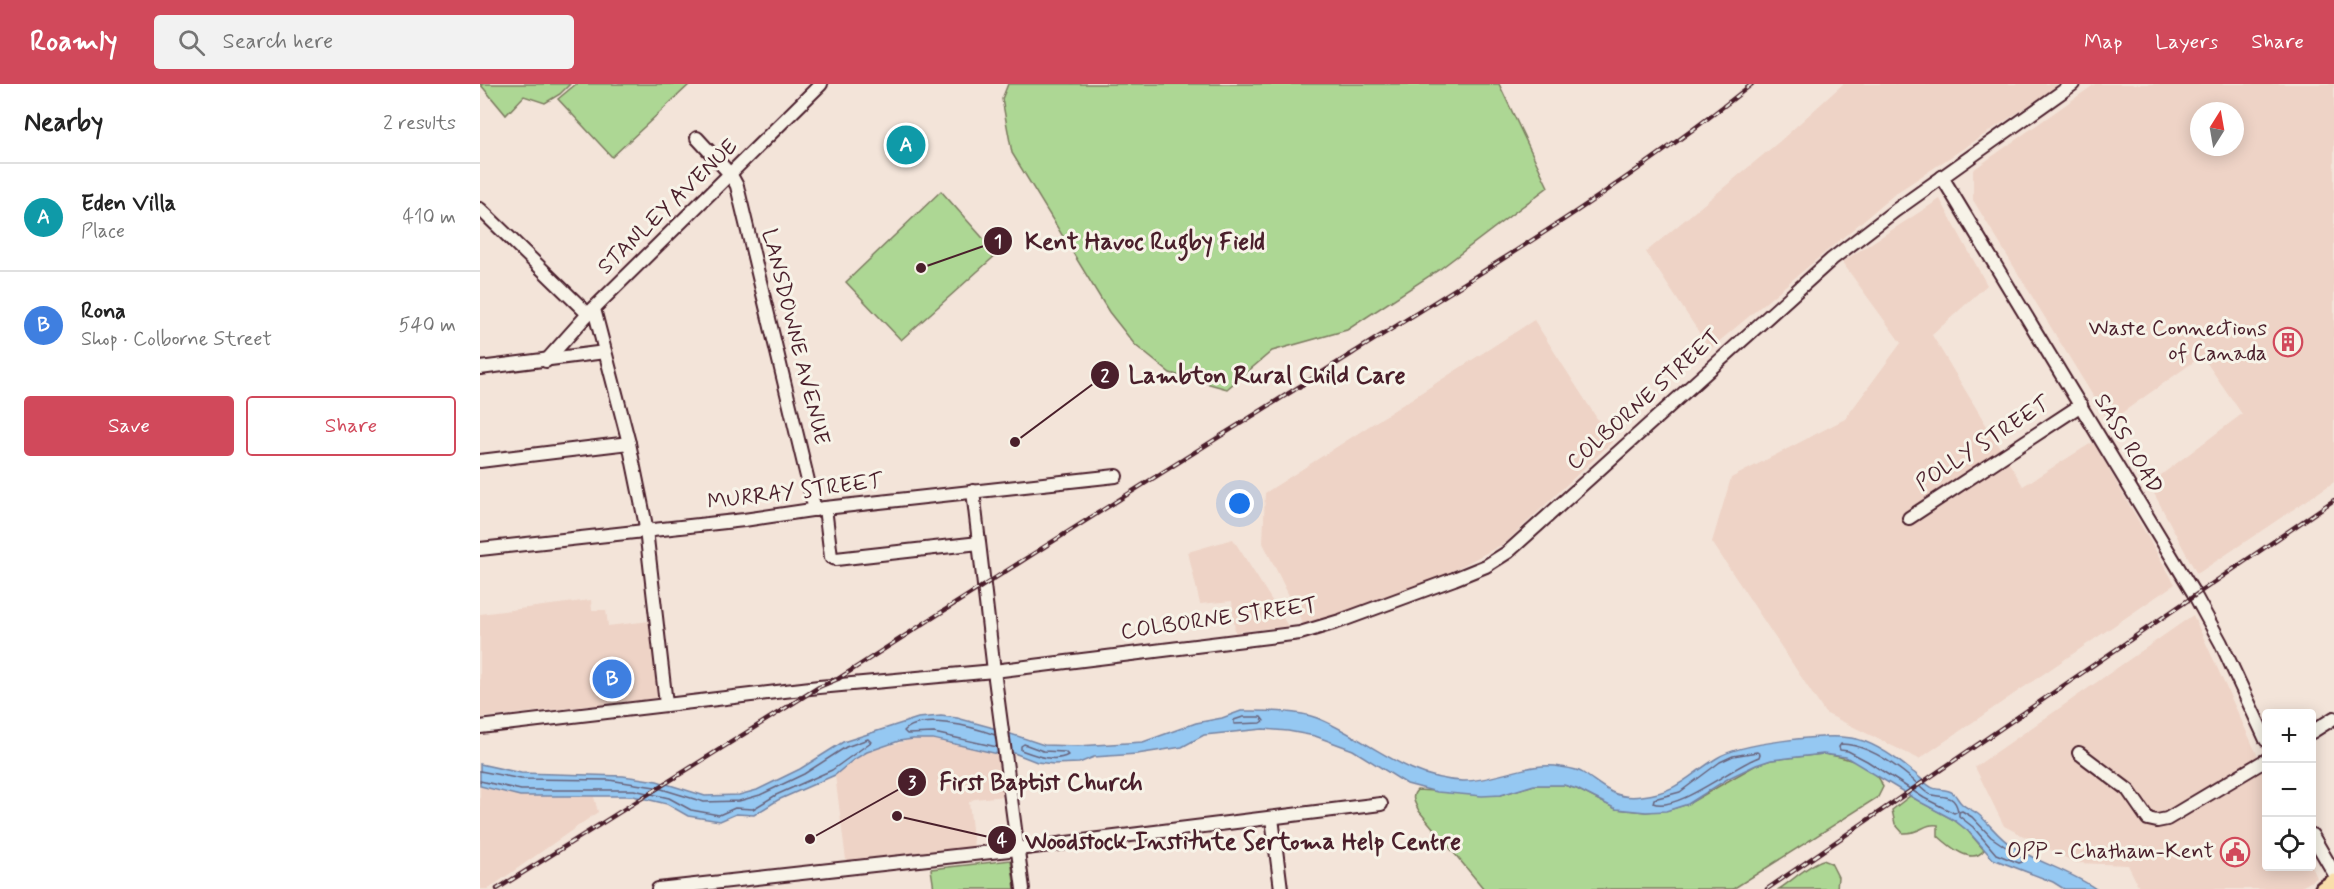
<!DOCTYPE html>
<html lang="en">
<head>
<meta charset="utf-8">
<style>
	body { margin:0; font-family:Mynerve,sans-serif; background:#f2f2f2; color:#222 }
	.controls { position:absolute; right:18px; bottom:18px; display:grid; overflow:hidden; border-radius:6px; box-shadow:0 3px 15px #0003 }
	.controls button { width:54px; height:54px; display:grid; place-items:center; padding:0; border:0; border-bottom:2px solid #e0e0e0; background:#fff; color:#222; font:30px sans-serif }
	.compass { position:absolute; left:1710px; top:18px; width:54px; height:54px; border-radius:50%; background:#fff; box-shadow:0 3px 15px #0003; rotate:11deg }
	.you { position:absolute; left:760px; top:420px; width:21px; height:21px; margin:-15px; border:4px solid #fff; border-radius:50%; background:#1a73e8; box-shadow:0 0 0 9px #1a73e833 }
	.badge { display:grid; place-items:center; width:39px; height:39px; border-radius:50%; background:#d1495b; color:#fff; font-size:20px; font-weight:700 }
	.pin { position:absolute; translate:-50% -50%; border:3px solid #fff; box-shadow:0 2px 6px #0006 }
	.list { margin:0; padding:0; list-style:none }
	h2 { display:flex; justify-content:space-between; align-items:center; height:78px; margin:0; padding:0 24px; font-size:26px }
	h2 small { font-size:20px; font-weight:400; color:#767676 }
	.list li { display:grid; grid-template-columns:39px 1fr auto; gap:18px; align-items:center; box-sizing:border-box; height:108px; padding:0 24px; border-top:2px solid #e0e0e0 }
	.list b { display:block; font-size:22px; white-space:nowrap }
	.list p { margin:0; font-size:20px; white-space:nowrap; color:#767676 }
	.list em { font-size:20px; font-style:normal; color:#767676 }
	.actions { display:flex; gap:12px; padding:18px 24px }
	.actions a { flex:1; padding:14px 0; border:2px solid #d1495b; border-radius:6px; text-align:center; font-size:21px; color:#d1495b }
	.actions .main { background:#d1495b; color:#fff }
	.icon { flex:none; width:33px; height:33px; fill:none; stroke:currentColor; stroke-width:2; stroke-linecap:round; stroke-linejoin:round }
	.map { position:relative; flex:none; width:1854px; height:805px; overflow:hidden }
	header { display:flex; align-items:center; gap:36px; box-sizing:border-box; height:84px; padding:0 30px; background:#d1495b; color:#fff }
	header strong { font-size:28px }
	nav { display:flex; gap:33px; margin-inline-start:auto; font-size:21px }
	.search { width:420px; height:54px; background:#f2f2f2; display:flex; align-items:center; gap:15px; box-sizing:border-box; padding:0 21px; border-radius:6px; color:#767676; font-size:22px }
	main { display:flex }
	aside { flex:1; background:#fff }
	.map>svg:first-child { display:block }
	.built { fill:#eed3c6; fill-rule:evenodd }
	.green { fill:#add794; stroke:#7c7b60; stroke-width:1.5 }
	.water { fill:#95c8f2; stroke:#7784a2; stroke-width:1.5 }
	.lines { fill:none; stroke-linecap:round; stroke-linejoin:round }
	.shore { stroke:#68637b; stroke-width:1.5 }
	.minor-casing { stroke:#4a1f2b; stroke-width:16 }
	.major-casing { stroke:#4a1f2b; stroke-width:20 }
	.minor { stroke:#f7f3e8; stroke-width:12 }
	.major { stroke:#f9deab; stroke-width:15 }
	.rail-casing { stroke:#4a1f2b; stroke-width:4.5 }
	.rail { stroke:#f7f3e8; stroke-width:2; stroke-dasharray:7; stroke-linecap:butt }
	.labels { text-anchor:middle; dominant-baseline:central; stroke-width:6; stroke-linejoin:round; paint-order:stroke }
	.street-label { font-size:22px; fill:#4a1f2b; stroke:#f7f3e8 }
	.poi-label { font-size:22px; fill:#4a1f2b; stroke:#f7f3e8; text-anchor:end }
	.leader { fill:none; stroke:#4a1f2b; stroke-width:2 }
	.callout-dot { fill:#4a1f2b; stroke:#f7f3e8; stroke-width:2 }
	.mark-label { font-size:18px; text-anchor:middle; font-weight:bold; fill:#fff }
	.callout-label { font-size:24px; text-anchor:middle; font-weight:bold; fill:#4a1f2b; stroke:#f7f3e8; stroke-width:6; stroke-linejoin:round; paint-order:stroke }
</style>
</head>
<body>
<header>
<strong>Roamly</strong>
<div class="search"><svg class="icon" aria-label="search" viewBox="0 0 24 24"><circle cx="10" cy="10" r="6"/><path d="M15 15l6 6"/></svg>Search here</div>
<nav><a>Map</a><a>Layers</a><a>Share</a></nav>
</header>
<main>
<aside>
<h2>Nearby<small>2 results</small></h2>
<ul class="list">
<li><span class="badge" style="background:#0f9aa8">A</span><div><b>Eden Villa</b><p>Place</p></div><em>410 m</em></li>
<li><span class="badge" style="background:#3f7fe0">B</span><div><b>Rona</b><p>Shop · Colborne Street</p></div><em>540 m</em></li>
</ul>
<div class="actions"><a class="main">Save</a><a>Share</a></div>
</aside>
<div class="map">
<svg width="1854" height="805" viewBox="0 0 1854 805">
	<rect width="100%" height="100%" fill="#f3e4d9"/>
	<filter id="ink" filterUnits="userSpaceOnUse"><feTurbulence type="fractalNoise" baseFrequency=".0167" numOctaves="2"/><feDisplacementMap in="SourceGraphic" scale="12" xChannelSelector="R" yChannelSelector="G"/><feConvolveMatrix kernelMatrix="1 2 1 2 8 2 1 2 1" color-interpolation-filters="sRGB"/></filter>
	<g filter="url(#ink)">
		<g class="built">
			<path d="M1363 0H1576L1578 2 1416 109 1230 265 1166 168 1300 57Z"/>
			<path d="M1615 0H1854V398L1717 490 1669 400 1762 330 1722 272 1629 338 1493 116V86ZM1719 27H1755V63H1719Z"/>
			<path d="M1460 115 1507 201 1452 251 1543 402 1613 358 1695 500 1439 675 1345 629 1232 458 1251 394 1365 335 1421 259 1362 178Z"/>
			<path d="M1054 236 1132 358 1025 459 946 501 824 542 783 459 785 409Z"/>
			<path d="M753 455 808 542 755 548 752 517 720 520 708 468Z"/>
			<path d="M111 516 112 526H126L128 542 170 537 177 614 0 634V530Z"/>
			<path d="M1713 531 1786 690V782H1832L1837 794 1818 805H1660L1648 781 1596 779 1524 742 1495 683Z"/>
			<path d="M433 655H453L518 670 520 668 526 712 494 715 489 718 494 763 366 776 355 691 373 676 387 668Z"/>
			<path d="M0 702 40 712 114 713 118 728 8 805H0Z"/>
		</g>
		<g class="green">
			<path d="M0 0H90L80 10 65 19 44 12 26 31Z"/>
			<path d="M96 0H210L132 73 78 15Z"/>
			<path d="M528 0H1019L1068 103 960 185 867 246 792 267 747 305 690 289 655 261 629 228 532 69 522 15Z"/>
			<path d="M461 107 517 170 421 256 366 198Z"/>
			<path d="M1343 670C1364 673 1397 680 1403 703L1398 713 1253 805H1004L939 727C935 719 930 713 937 706L1021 711 1054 701H1084L1097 705 1136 725 1166 728 1192 725 1208 720 1276 681 1291 676Z"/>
			<path d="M1430 712 1474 736 1488 747 1504 766C1492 782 1469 762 1458 752V741C1443 739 1441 750 1423 749L1415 740 1412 726Z"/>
			<path d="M531 776 535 805H454L451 785Z"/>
			<path d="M1343 776 1351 779 1358 793 1357 805H1299C1313 796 1329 780 1343 776Z"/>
		</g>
		<path class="water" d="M761 627C785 627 815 626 837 634 887 654 925 695 983 697 1013 698 1053 676 1081 683 1088 684 1097 685 1103 689 1124 703 1134 716 1162 712 1198 708 1209 691 1237 674 1260 659 1343 650 1371 654 1393 657 1416 674 1433 688 1439 692 1444 699 1451 703 1457 707 1466 704 1473 709 1477 712 1478 717 1482 720 1486 724 1493 726 1498 730 1510 740 1518 753 1532 762 1559 779 1590 787 1616 805H1584L1573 798 1513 775 1488 747 1474 736 1442 719 1366 673 1343 670 1291 676 1276 681 1249 694 1208 720 1186 727 1166 728 1136 725 1097 705 1084 701H1054L1021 711 1002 712 957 708 927 700 873 666 835 652 808 647 783 645 724 651 702 663 657 670 614 673 599 679 573 680 557 678 534 669 521 668 518 670 453 655H433L419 657 387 668 373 676 355 691 298 716 274 731 256 730 240 737 208 732 187 720 153 712H40L0 702V680L41 689 143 692 177 697 225 712 259 711 277 706 320 685 363 658 438 634 461 632 477 634 510 643 564 661 598 662 663 658 716 639 742 634Z"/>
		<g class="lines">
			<g class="shore">
				<path d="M763 633H781L784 637 781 639 754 640V636Z"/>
				<path d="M515 651C494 643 441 629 424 647L427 650 454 649 517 663"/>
				<path d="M544 660 563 667 585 668 588 671C574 679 555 671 541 666V662Z"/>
				<path d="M1361 660C1387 660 1413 679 1432 695 1437 699 1443 707 1449 710 1460 715 1474 707 1478 727L1474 729 1444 714 1387 677 1368 667 1360 666 1359 663Z"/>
				<path d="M1277 668 1280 670 1279 673C1253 682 1196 729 1173 719L1174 715 1200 708 1240 678 1253 672Z"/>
				<path d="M0 687 41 695 129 696 175 703 224 718 259 717 280 711 324 690 366 663 388 655 391 658 352 686 296 711 273 725 255 724 239 731 211 726 189 714 154 706H41L0 697"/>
				<path d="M1482 727 1492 733 1511 753 1542 774V778L1539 779 1516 770 1493 743 1479 732V728Z"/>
			</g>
			<g class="minor-casing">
				<g id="minor">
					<path d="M217 54 251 91 257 102 335 426"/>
					<path d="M1462 93 1713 508 1741 559 1786 656"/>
					<path d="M0 125 108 230"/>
					<path d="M114 225 149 359 165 437 186 620"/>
					<path d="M66 277 108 230 341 0"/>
					<path d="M0 284 125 268"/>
					<path d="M0 377 149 359"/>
					<path d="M493 407 514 587 543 805"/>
					<path d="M345 424 351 473 356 475 499 459"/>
					<path d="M1429 434 1601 321"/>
					<path d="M0 465 264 436 345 424 636 392"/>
					<path d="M0 643 339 603 514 587 820 549 860 537 974 495 1006 482 1028 468 1352 175 1416 126 1593 0"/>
					<path d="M1832 648 1854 634"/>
					<path d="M1599 669 1648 706 1668 735 1677 737 1687 735 1786 676"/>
					<path d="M792 734 801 805"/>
					<path d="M1832 751 1854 789"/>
					<path d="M178 805 538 765 901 720"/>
				</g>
			</g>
			<g class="major-casing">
				<path id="major" d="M1843 805 1854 798"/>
			</g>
			<use href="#minor" class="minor"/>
			<use href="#major" class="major"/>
			<g class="rail-casing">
				<g id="rail">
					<path d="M17 805 339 603 358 595C528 484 701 377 873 269 1009 184 1146 101 1272 0"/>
					<path d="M1287 805 1854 416"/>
				</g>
			</g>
			<use href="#rail" class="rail"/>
		</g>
	</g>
	<defs>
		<g id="building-ring" transform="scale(1.5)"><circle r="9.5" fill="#f7f3e8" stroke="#d1495b" stroke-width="1.5"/><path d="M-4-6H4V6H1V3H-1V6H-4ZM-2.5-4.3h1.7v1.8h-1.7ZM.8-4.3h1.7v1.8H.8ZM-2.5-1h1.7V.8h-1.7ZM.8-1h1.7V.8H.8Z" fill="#d1495b"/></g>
		<g id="civic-ring" transform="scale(1.5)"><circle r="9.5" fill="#f7f3e8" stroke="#d1495b" stroke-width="1.5"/><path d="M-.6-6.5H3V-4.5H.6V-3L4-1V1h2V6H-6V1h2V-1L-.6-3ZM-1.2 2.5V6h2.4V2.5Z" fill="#d1495b"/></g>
	</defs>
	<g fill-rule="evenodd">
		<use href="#building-ring" x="1808" y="258"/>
		<use href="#civic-ring" x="1755" y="768"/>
	</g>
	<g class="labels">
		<g class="street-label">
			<text transform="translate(188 123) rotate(-44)">STANLEY AVENUE</text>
			<text transform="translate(315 253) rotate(76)">LANSDOWNE AVENUE</text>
			<text transform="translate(1164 316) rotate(-42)">COLBORNE STREET</text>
			<text transform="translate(1503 360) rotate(-33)">POLLY STREET</text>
			<text transform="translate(1648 360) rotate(59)">SASS ROAD</text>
			<text transform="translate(315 408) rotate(-7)">MURRAY STREET</text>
			<text transform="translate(739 535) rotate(-8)">COLBORNE STREET</text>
		</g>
		<g class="poi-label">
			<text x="1787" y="245">Waste Connections<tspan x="1787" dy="25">of Canada</tspan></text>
			<text x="1734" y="768">OPP - Chatham-Kent</text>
		</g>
	</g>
	<path class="leader" d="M441 184L518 157M535 358L625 291M330 755L432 698M417 732L522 756"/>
	<g class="callout-dot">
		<circle cx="441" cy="184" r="6"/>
		<circle cx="535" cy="358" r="6"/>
		<circle cx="330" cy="755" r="6"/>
		<circle cx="417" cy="732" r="6"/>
		<circle cx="518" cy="157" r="15"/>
		<circle cx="625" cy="291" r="15"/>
		<circle cx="432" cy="698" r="15"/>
		<circle cx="522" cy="756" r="15"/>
	</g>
	<g class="mark-label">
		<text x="518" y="163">1</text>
		<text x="625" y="297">2</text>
		<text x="432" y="704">3</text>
		<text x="522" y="762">4</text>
	</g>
	<g class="callout-label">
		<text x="665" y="165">Kent Havoc Rugby Field</text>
		<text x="787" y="299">Lambton Rural Child Care</text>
		<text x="561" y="706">First Baptist Church</text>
		<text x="763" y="765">Woodstock Institute Sertoma Help Centre</text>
	</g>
</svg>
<div class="controls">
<button>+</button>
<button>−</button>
<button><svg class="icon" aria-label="locate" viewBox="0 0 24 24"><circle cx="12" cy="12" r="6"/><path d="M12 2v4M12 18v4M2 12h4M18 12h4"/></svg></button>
</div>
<svg class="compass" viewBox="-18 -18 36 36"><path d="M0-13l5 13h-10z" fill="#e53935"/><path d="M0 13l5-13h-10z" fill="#767676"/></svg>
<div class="you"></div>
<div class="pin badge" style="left:426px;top:61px;background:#0f9aa8">A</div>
<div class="pin badge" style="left:132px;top:595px;background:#3f7fe0">B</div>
</div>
</main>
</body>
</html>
